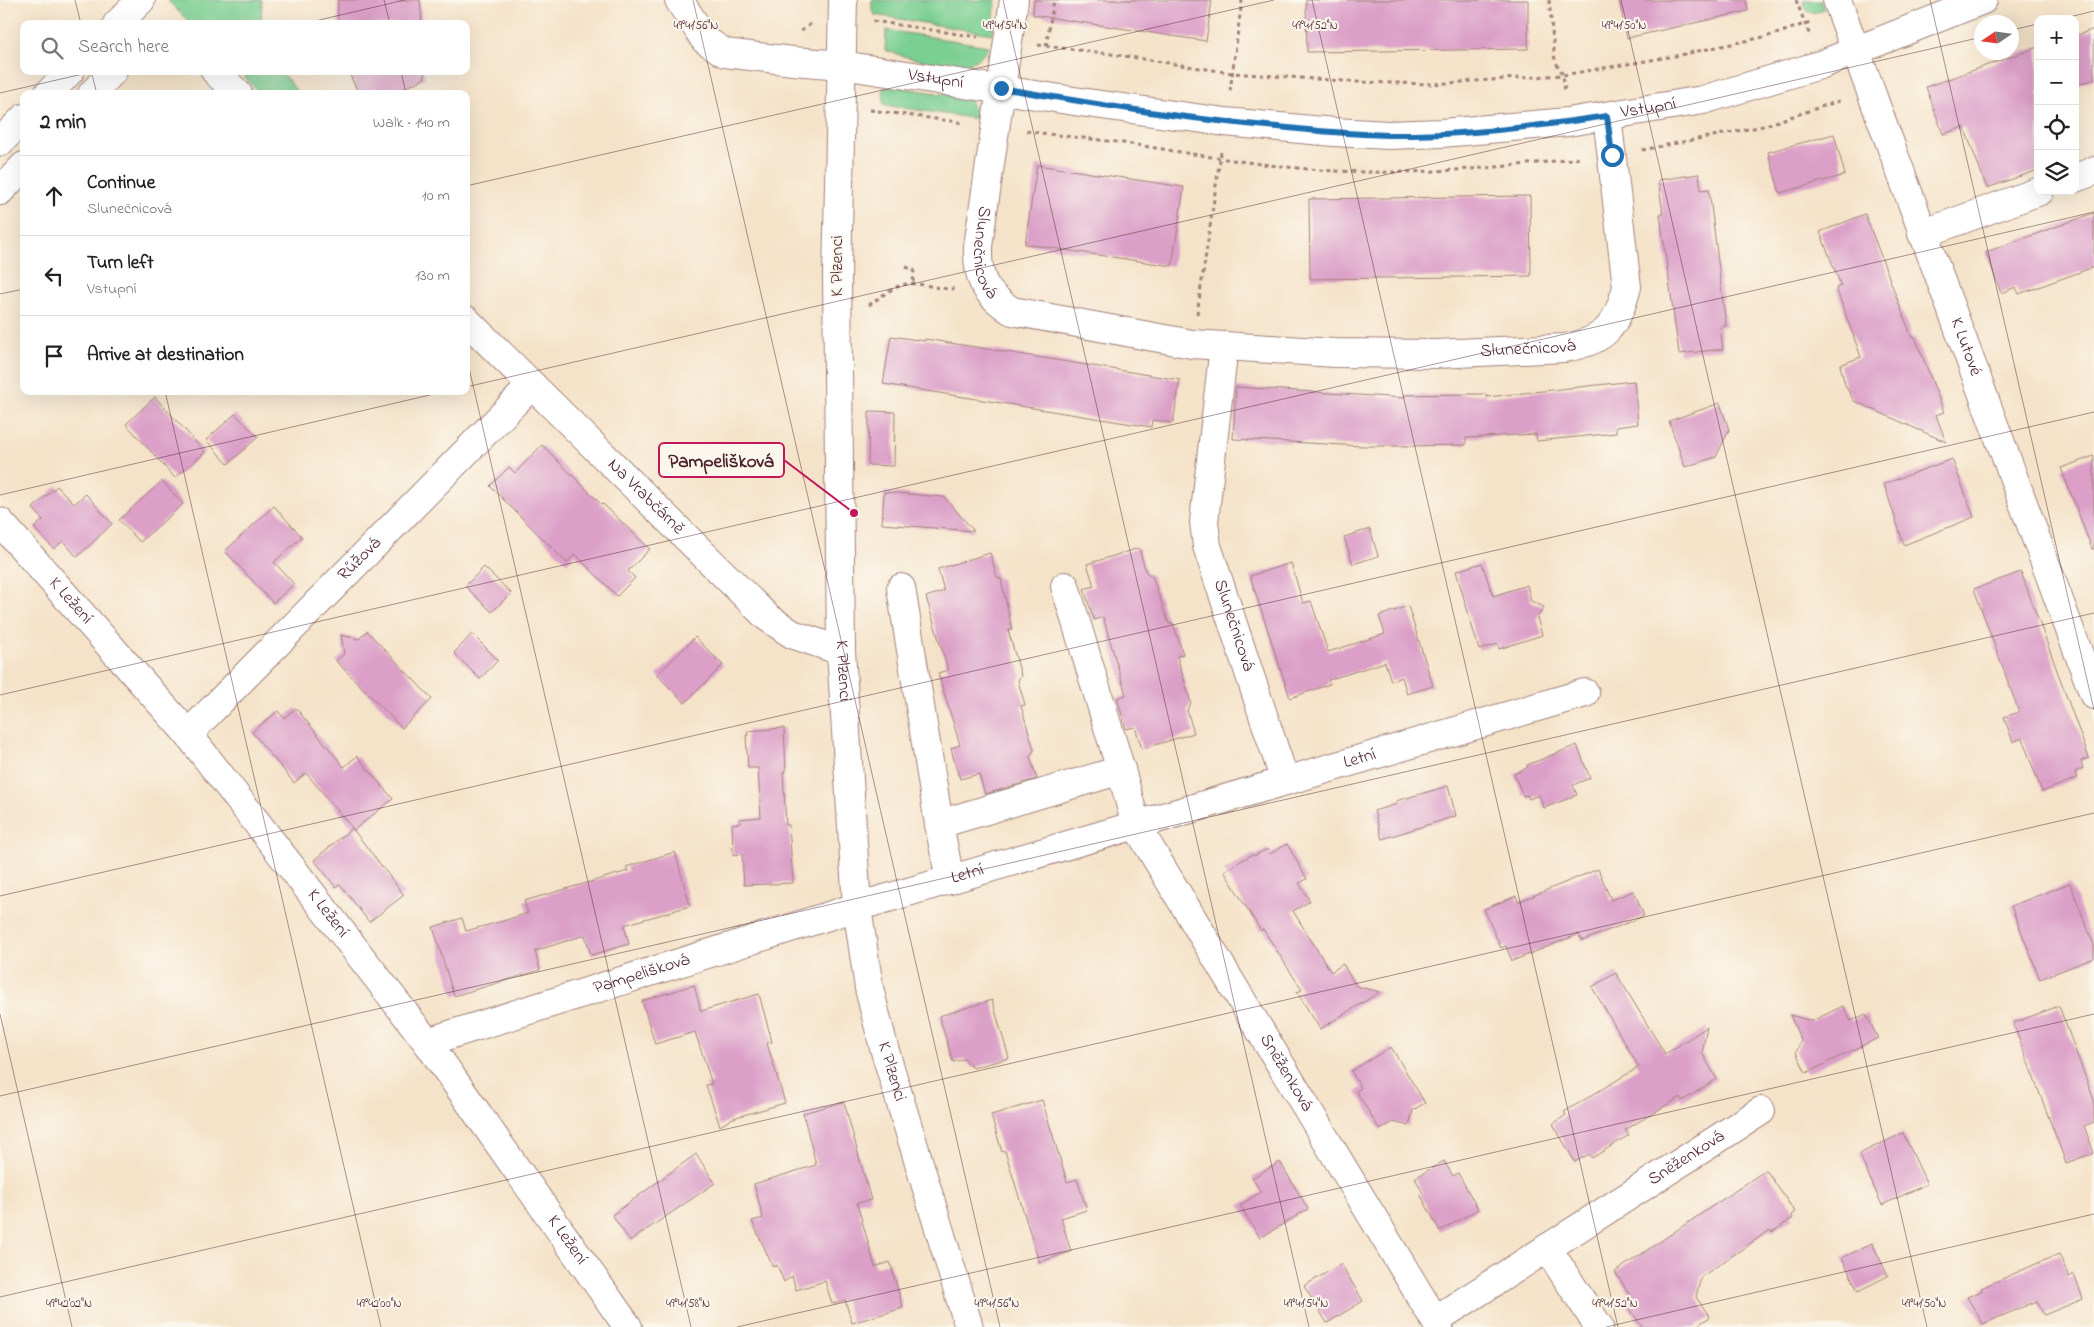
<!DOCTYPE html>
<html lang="en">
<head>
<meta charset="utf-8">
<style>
	body { margin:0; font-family:"Indie Flower",sans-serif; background:#f6f6f6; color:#222 }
	.controls { position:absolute; right:15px; top:15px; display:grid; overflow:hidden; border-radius:10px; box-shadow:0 5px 20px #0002 }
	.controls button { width:45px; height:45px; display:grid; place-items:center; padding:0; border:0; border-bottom:1px solid #e0e0e0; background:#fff; color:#222; font:25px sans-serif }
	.compass { position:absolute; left:1974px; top:15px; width:45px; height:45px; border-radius:50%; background:#fff; box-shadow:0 5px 20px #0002; rotate:257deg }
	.stop { position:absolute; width:15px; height:15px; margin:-11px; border:4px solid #1f6fb2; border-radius:50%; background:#fff }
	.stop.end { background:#1f6fb2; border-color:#fff; box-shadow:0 1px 5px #0008 }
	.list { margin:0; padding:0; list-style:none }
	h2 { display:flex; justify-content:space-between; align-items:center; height:65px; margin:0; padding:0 20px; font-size:21px }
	h2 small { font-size:16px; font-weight:400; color:#767676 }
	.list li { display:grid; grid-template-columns:32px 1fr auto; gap:15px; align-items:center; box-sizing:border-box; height:80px; padding:0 20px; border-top:1px solid #e0e0e0 }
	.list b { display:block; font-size:19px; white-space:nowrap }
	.list p { margin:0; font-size:16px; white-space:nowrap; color:#767676 }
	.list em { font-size:16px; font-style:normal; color:#767676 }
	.icon { flex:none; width:28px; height:28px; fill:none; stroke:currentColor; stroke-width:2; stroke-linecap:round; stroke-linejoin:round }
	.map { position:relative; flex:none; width:2094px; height:1327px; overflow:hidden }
	.search { position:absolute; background:#fff; box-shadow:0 5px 20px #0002; left:20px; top:20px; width:450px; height:55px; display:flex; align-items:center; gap:12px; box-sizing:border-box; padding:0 18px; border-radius:10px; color:#767676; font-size:19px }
	.panel { position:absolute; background:#fff; box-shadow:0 5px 20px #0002; left:20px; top:90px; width:450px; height:305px; border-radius:10px }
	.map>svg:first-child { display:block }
	.green { fill:#7acf92; stroke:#62775e }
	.building { fill:#db9fc8 }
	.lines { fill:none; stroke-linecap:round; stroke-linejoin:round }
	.minor-casing { stroke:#a0817a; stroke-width:30 }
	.path { stroke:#a0817a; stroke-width:3; stroke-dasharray:4 4; stroke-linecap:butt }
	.minor { stroke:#fff; stroke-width:28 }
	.route { stroke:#1f6fb2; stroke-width:6 }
	.ticks { fill:none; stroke:#4a1f2b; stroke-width:1; stroke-opacity:0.45 }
	.labels { text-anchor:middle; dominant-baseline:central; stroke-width:4; stroke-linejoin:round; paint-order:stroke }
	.street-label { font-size:18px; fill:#4a1f2b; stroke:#fbf7ec }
	.ticks-label { font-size:12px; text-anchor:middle; fill:#4a1f2b; stroke:#fbf7ec; stroke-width:4; stroke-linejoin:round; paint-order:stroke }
	.leader { fill:none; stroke:#c2185b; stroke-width:2 }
	.callout-dot { fill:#c2185b; stroke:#fbf7ec; stroke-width:2 }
	.callout { fill:#fbf7ec; stroke:#c2185b; stroke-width:2 }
	.callout-label { font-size:19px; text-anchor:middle; font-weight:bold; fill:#4a1f2b }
</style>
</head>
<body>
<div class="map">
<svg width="2094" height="1327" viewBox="0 0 2094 1327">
	<rect width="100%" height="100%" fill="#fbf7ec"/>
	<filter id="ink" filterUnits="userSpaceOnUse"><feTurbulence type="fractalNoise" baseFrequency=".02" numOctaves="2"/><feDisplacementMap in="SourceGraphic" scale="10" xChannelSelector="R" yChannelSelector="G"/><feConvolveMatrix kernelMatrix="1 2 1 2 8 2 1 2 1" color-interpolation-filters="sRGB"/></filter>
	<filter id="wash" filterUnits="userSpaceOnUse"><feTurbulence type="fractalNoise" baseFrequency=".0096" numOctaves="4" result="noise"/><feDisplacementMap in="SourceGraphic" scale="20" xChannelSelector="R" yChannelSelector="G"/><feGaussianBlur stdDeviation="1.12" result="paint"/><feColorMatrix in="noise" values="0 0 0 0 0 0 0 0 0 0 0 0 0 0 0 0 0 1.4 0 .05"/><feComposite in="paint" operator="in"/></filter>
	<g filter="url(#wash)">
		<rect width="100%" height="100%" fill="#f5e3c9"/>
		<g class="green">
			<path d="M167 0H262L261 24H191Z"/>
			<path d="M872 0H996L992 34 875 15 872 10Z"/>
			<path d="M1803 0H1821L1824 9 1812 13 1807 11Z"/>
			<path d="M886 30 989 46C985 54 978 60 969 63 952 69 902 57 885 50Z"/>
			<path d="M239 71H281L299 94H261Z"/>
			<path d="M892 86 967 98 974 108 978 119 884 105 883 89Z"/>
		</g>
		<g id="blocks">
			<g class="building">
				<path d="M338 0H420L422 24H338Z"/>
				<path d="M1034 0H1212L1206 41 1033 15Z"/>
				<path d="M1306 0H1528V49L1307 52Z"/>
				<path d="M1619 0H1746L1748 11 1627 38Z"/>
				<path d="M2094 29V79L2075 86V33L2077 32 2078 35Z"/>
				<path d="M2038 47V170L1987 188 1964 127 1943 134 1926 87Z"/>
				<path d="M348 71H424L425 78 393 94H359Z"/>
				<path d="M1834 134 1845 175 1780 193 1768 152Z"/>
				<path d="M1037 165 1184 187 1172 266 1025 244Z"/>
				<path d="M1699 174 1701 190 1709 189 1726 326 1720 327 1723 349 1679 354 1660 214H1663L1658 180Z"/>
				<path d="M1530 196 1531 276 1310 279 1309 199Z"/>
				<path d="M2094 213V267L2019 294 2016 287 2001 293 1986 252Z"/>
				<path d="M1865 214 1912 338 1915 337 1944 412 1936 415 1946 442 1854 401 1845 385 1840 365 1861 357 1836 288 1841 286 1820 232Z"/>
				<path d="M891 336 925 341V339L1180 380 1173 423 1152 420 1151 427 883 384Z"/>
				<path d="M1634 381 1638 424 1616 427V433L1537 441 1536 434 1466 438V445L1407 446H1363L1233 439 1236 387 1404 398V395L1469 394H1486L1487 397Z"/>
				<path d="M155 397 205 452 175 478 126 424Z"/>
				<path d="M1720 403 1729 430 1716 457 1685 467 1669 421Z"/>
				<path d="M869 411 895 412 894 466 868 465Z"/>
				<path d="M235 414 258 437 228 464 206 440Z"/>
				<path d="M542 445 602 505 603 504 650 549 628 571 635 578 617 596 575 554 567 563 490 486 509 467 515 473Z"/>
				<path d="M2094 456V549H2092L2061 468Z"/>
				<path d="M1952 459 1974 517 1904 545 1884 484Z"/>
				<path d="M162 481 183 504 140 542 119 520Z"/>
				<path d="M57 486 74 504 86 494 112 524 77 557 63 541 54 549 34 528 43 520 33 508Z"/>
				<path d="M884 492 944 497 974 531 882 524Z"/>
				<path d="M274 506 302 537 274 562 294 584 273 603 225 551Z"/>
				<path d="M1370 529 1378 556 1353 564 1344 537Z"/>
				<path d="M1139 548 1146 572 1152 576 1169 624 1173 623 1183 654 1177 656 1191 703 1187 710 1194 733 1142 749 1135 727 1126 729 1117 698 1126 695 1103 617 1094 620 1084 589 1094 586 1087 564Z"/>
				<path d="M990 553 997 577 1001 579 1012 629 1008 630 1021 675 1018 681 1025 705 1021 706 1034 750 1030 757 1037 779 985 794 979 774 960 779 955 764 951 748 960 745 938 673 948 670 926 597 944 591 938 569Z"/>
				<path d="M1291 563 1303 603 1311 601 1328 652 1385 634 1379 616 1408 606 1433 686 1407 694 1402 677 1391 681 1385 662 1328 680 1330 684 1290 698 1250 576Z"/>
				<path d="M1482 563 1493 596 1527 585 1531 601 1544 607 1537 618 1542 635 1499 649 1498 644 1479 650 1456 571Z"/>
				<path d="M484 567 511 593 492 612 465 586Z"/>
				<path d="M2021 572 2089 758 2081 761 2083 768 2075 772 2077 778 2042 792 2022 738 2013 742 2004 717 2019 712 1974 589Z"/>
				<path d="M367 631 432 699 402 728 336 661 344 654 341 635 359 639Z"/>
				<path d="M472 634 498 660 480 679 454 653Z"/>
				<path d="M695 637 723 665 685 703 657 675Z"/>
				<path d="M296 708 344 767 357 756 393 799 354 830 306 773 294 783 252 732 278 711 284 718Z"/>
				<path d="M784 728 786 772H783L786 825H789L793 883 744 885 742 854 733 855 732 824 740 823V819L761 817 758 768H748L746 735H748L747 731Z"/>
				<path d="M1577 745 1590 778 1573 785 1577 795 1544 808 1539 795 1529 799 1527 795 1523 796 1514 774 1528 767 1527 765Z"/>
				<path d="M1448 786 1456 816 1382 839 1374 811 1397 804 1396 801Z"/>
				<path d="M352 828 404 895 369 922 340 884 336 887 314 860Z"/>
				<path d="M1287 844 1307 879 1299 883 1310 901 1293 911 1331 972 1343 964 1356 986 1380 992 1320 1029 1297 992 1302 990 1263 929 1261 931 1224 871 1253 854 1254 856 1267 849 1270 854Z"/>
				<path d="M675 852 690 906 624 925 629 944 591 955 585 935 535 951 540 970 454 996 433 927 462 918 466 931 503 921 528 913 524 901 628 871 626 867Z"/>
				<path d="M1598 869 1611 900 1634 891 1644 916 1582 941 1579 934 1512 961 1506 946 1501 948 1484 909 1516 896 1518 902Z"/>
				<path d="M2070 883 2094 945V958L2040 979 2011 906Z"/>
				<path d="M1616 973 1665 1054 1707 1027 1702 1053 1717 1079 1682 1101 1680 1097 1625 1130 1629 1135 1592 1158 1589 1154 1575 1162 1553 1124 1566 1115 1564 1112 1639 1067 1592 987Z"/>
				<path d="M694 985 701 1011 759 994 772 1042 767 1043 785 1103 733 1118 720 1126 706 1085 712 1084 695 1032 655 1044 642 1001Z"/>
				<path d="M992 1000 1009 1058 973 1068 964 1059 953 1062 939 1016Z"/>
				<path d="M1843 1006 1851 1021 1866 1014 1878 1038 1806 1073 1796 1052 1801 1041 1790 1015 1812 1021Z"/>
				<path d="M2059 1006 2094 1100V1122L2084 1126 2094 1153 2066 1163 2013 1023Z"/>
				<path d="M1391 1047 1425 1103 1413 1110 1409 1126 1393 1122 1380 1130 1356 1091 1361 1088 1351 1071Z"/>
				<path d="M1042 1100 1067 1182 1077 1179 1087 1210 1061 1218 1071 1252 1039 1262 1005 1151 1002 1152 991 1115Z"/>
				<path d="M844 1102 871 1200 857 1203 875 1267 890 1262 903 1308 852 1323 845 1300 832 1304 825 1281 796 1290 792 1276 784 1282 777 1265 773 1267 752 1221 763 1218 754 1184 816 1165 803 1113Z"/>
				<path d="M1903 1133 1927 1184 1882 1205 1859 1154Z"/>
				<path d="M696 1154 715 1183 630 1241 612 1215Z"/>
				<path d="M1444 1161 1453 1176 1458 1173 1478 1209 1440 1231 1420 1194 1423 1193 1415 1178Z"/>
				<path d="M1280 1162 1308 1209 1260 1238 1240 1205 1261 1192 1252 1178Z"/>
				<path d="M1766 1170 1795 1212 1791 1215 1793 1218 1772 1232 1770 1230 1701 1277 1696 1297 1710 1317 1695 1327H1642L1624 1300 1631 1296 1615 1272Z"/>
				<path d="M1872 1243 1888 1276 1858 1291 1842 1258Z"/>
				<path d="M2059 1254 2069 1277 2074 1274 2083 1299 2044 1315 2037 1301 1983 1324 1967 1297 1982 1291 1981 1288Z"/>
				<path d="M1341 1264 1363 1301 1327 1323 1304 1286Z"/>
			</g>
		</g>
	</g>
	<g filter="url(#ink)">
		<use href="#blocks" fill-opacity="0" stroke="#a0817a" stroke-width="1"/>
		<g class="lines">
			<g class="minor-casing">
				<g id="minor">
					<path id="s1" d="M679 0 705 40 725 53 793 61 842 65 1087 103 1225 122 1334 132 1388 135 1442 133 1568 122 1703 100 1820 65 1983 0"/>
					<path id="s2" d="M843 0 837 276 841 651 857 907 869 988 884 1048 969 1327"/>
					<path id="s3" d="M1014 0 978 246C977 279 984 293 1012 311L1192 344 1224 346 1335 353 1436 354 1564 348C1606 341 1616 327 1627 287L1607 116"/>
					<path id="s4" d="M1837 0 2094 695"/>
					<path d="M117 24 141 0"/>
					<path d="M215 71 238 94"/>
					<path d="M48 94 70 71"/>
					<path d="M92 94 113 71"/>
					<path d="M0 142 24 118"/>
					<path d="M2075 178 2094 171"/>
					<path d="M0 191 24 166"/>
					<path d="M1922 234 2040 191"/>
					<path id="s5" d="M466 320 767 617 792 634 841 651"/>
					<path id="s6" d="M1224 346 1206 503 1204 522 1207 546 1285 781"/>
					<path id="s7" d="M0 522 188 734 427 1042 628 1327"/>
					<path id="s8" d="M1065 586 1121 770 1136 825 1439 1327"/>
					<path d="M901 588 939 824 950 880"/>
					<path id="s9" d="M188 734 532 385"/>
					<path d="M939 824 1121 770"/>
					<path id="s10" d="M427 1042 857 907 1585 693"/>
					<path d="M1547 1248 1599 1327"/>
					<path id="s11" d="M1435 1320 1761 1111"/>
				</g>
			</g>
			<g class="path">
				<path d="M1549 0 1555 61 1563 75 1565 92"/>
				<path d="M1796 0 1810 36"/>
				<path d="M873 21 978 37"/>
				<path d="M801 31 812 23"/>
				<path d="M1038 45 1111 54 1232 73 1357 82 1433 84 1563 75 1675 56 1773 35 1813 21"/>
				<path d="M1046 46 1054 0"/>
				<path d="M1230 91 1242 0"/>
				<path d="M870 110 965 123"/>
				<path d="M1026 131C1061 136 1096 139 1131 144 1199 155 1267 167 1336 171 1419 175 1499 168 1581 158"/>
				<path d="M1642 150 1763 126 1842 100"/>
				<path d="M906 267 914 270 913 284"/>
				<path d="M869 305C878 299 889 290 899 286 915 279 936 290 954 289"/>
				<path d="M1197 314 1221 152"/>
			</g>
			<use href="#minor" class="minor"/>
		</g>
	</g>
	<g class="lines" filter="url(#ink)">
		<path class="route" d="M1001 88C1093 104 1185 119 1278 127 1315 131 1351 134 1388 135 1461 136 1535 127 1607 116L1612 155"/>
	</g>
	<path class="ticks" d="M75 0 81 24M384 0 390 24M693 0 1000 1327M1003 0 1309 1327M1312 0 1618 1327M1621 0 1927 1327M1930 0 2094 710M2061 19 2094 11M302 24 405 0M2012 30 2038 24M91 71 97 94M401 71 406 94M0 93 96 71M466 186 1274 0M0 294 24 289M466 355 691 1327M466 387 1982 37M165 391 381 1327M0 495 447 391M0 695 2094 212M0 896 2094 412M0 1014 72 1327M0 1096 2094 613M0 1297 2094 813M737 1327 2094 1014M1606 1327 2094 1214"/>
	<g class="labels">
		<g class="street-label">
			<text stroke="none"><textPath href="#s1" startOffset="284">Vstupní</textPath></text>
			<text stroke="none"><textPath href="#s1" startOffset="1002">Vstupní</textPath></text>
			<text stroke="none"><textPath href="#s3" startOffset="256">Slunečnicová</textPath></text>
			<text transform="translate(838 266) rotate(-90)">K Plzenci</text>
			<text stroke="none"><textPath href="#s4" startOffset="370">K Lutové</textPath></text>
			<text stroke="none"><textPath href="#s3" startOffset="846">Slunečnicová</textPath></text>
			<text stroke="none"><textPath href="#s5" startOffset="252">Na Vrabčárně</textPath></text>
			<text stroke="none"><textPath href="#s9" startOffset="245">Růžová</textPath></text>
			<text stroke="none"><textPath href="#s7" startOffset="106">K Ležení</textPath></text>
			<text stroke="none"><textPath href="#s6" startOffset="285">Slunečnicová</textPath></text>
			<text stroke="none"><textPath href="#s2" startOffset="671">K Plzenci</textPath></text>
			<text stroke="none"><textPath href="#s10" startOffset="975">Letní</textPath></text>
			<text stroke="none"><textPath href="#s10" startOffset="566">Letní</textPath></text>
			<text stroke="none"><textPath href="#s7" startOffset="511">K Ležení</textPath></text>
			<text stroke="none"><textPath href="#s10" startOffset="225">Pampelišková</textPath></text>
			<text stroke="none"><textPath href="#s2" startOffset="1076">K Plzenci</textPath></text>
			<text stroke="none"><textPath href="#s8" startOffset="539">Sněženková</textPath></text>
			<text stroke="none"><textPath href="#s11" startOffset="299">Sněženková</textPath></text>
			<text stroke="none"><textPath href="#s7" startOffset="916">K Ležení</textPath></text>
		</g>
	</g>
	<g class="ticks-label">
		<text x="696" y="29">49°41'56"N</text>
		<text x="1005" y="29">49°41'54"N</text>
		<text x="1315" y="29">49°41'52"N</text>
		<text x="1624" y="29">49°41'50"N</text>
		<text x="69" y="1307">49°42'02"N</text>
		<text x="379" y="1307">49°42'00"N</text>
		<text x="688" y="1307">49°41'58"N</text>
		<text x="997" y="1307">49°41'56"N</text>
		<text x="1306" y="1307">49°41'54"N</text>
		<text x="1615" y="1307">49°41'52"N</text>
		<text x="1924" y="1307">49°41'50"N</text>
	</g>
	<path class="leader" d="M854 513L784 460"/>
	<circle class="callout-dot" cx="854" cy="513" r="5"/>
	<rect class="callout" x="659" y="443" width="125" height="34" rx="5"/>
	<g class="callout-label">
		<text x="721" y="467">Pampelišková</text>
	</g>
</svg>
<div class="controls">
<button>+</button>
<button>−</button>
<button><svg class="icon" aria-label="locate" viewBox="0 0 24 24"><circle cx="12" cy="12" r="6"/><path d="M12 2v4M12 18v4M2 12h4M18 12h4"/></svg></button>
<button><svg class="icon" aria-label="layers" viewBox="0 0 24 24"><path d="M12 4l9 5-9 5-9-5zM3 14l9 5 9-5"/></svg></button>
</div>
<svg class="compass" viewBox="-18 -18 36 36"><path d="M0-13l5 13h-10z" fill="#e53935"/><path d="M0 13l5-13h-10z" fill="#767676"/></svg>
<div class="stop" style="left:1612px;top:155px"></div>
<div class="stop end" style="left:1001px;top:88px"></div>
<div class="search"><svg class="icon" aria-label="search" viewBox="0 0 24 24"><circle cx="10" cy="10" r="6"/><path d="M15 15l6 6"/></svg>Search here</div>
<section class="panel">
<h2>2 min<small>Walk · 140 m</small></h2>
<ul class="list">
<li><svg class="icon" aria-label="ahead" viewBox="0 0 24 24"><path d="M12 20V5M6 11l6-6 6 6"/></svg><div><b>Continue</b><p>Slunečnicová</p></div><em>10 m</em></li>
<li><svg class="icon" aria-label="left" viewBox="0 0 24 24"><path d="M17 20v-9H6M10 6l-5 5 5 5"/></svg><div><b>Turn left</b><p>Vstupní</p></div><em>130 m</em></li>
<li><svg class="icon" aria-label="arrive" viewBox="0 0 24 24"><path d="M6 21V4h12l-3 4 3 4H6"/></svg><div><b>Arrive at destination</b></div></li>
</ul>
</section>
</div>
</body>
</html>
